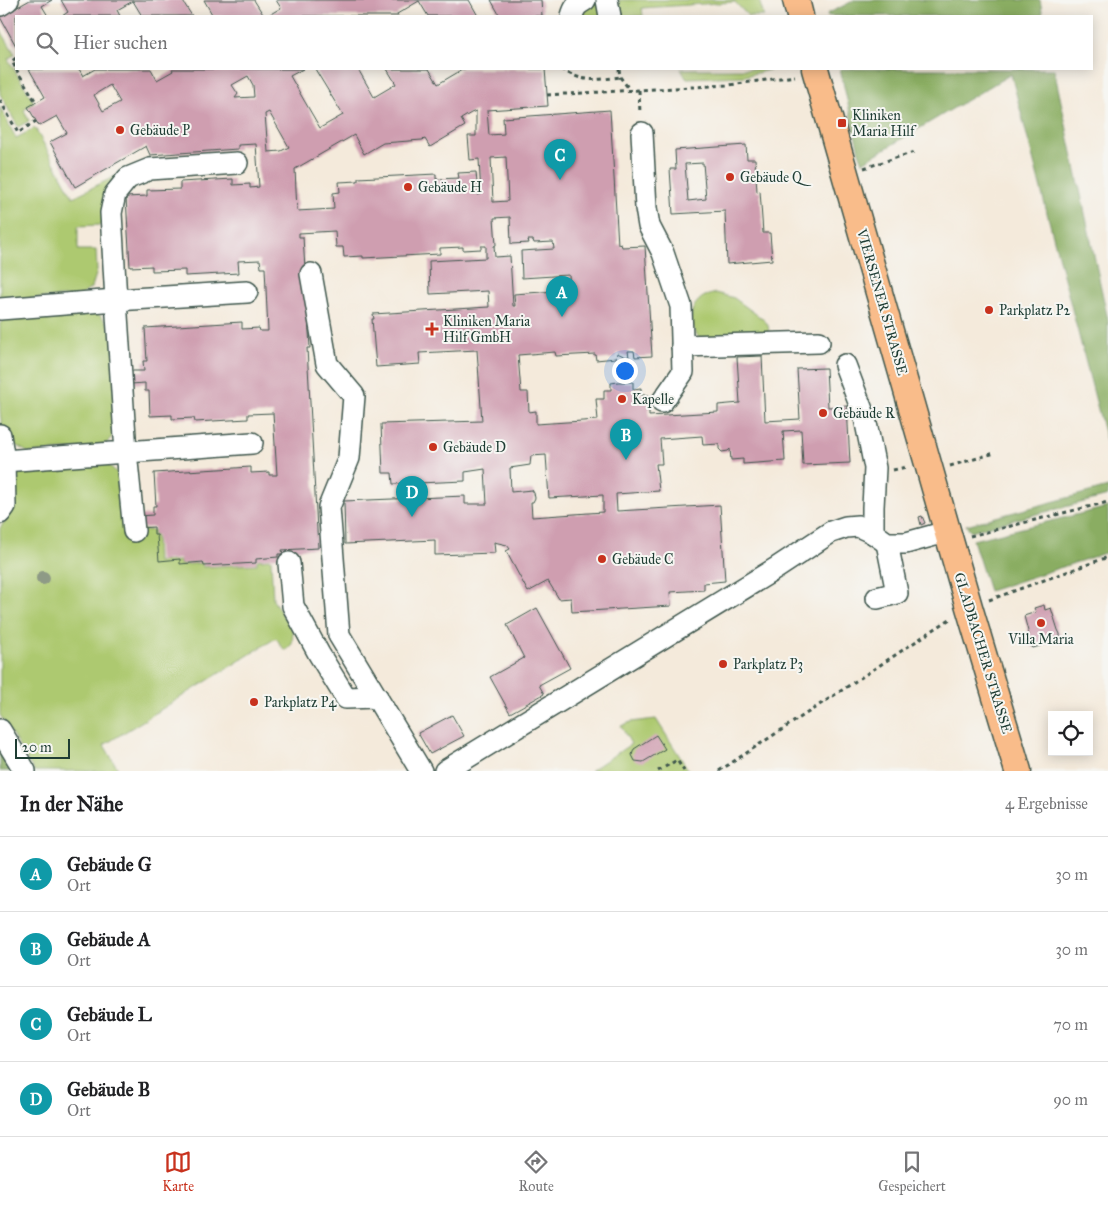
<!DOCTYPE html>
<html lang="de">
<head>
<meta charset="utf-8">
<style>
	body { margin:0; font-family:"IM FELL Great Primer",serif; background:#f2f2f2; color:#202124 }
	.controls { position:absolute; right:15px; bottom:15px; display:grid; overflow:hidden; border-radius:0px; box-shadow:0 2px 12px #0003 }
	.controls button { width:45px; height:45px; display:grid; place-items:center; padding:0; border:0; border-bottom:1px solid #e0e0e0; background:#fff; color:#202124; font:25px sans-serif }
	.scale { position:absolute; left:15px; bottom:12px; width:55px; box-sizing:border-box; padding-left:5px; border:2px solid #1f3d34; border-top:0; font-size:14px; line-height:18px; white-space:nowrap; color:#1f3d34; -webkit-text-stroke:4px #f6f6f2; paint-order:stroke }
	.you { position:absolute; left:624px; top:370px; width:18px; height:18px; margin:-12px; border:4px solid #fff; border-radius:50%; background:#1a73e8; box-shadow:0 0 0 8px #1a73e833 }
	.badge { display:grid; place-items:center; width:32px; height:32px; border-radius:50%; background:#c8321e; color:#fff; font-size:16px; font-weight:700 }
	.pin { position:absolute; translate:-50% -41px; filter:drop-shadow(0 1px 2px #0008) }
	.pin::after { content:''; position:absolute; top:26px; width:18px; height:15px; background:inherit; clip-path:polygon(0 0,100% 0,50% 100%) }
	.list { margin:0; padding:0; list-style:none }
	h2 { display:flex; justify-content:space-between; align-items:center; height:65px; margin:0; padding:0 20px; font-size:21px }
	h2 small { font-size:16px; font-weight:400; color:#757577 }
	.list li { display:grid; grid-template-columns:32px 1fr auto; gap:15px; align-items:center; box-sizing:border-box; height:75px; padding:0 20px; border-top:1px solid #e0e0e0 }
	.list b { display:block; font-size:19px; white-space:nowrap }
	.list p { margin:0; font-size:16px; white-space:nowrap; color:#757577 }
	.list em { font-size:16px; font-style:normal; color:#757577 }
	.icon { flex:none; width:28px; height:28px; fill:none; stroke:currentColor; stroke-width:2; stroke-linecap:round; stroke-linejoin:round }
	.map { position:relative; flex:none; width:1108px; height:771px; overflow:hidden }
	.search { position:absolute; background:#fff; box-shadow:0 2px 12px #0003; left:15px; right:15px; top:15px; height:55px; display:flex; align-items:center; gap:12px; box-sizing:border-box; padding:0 18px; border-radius:0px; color:#757577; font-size:19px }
	.sheet { height:365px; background:#fff }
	nav { display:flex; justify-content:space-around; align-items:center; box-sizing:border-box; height:70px; border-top:1px solid #e0e0e0; background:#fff; font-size:14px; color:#757577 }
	nav a { display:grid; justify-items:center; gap:2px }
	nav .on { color:#c8321e }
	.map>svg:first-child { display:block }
	.green { fill:#adc96f; stroke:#668352 }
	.forest { fill:#8aad62; stroke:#54754b }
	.building { fill:#cf9eb0; fill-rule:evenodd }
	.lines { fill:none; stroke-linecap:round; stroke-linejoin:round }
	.minor-casing { stroke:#3f574d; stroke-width:24 }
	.major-casing { stroke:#3f574d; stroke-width:29 }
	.path { stroke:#3f574d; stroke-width:3; stroke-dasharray:4 4; stroke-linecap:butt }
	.minor { stroke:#fff; stroke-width:21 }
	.major { stroke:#f9bc8a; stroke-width:26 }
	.tree { fill:#8e9a86 }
	.poi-dot { fill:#c8321e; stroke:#f6f6f2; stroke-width:2 }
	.labels { text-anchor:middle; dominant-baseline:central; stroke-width:4; stroke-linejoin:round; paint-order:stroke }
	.poi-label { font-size:14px; fill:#1f3d34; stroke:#f6f6f2; text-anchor:start }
	.street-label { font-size:14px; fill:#1f3d34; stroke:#f6f6f2 }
</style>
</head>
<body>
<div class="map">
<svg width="1108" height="771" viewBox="0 0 1108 771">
	<rect width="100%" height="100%" fill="#f6f6f2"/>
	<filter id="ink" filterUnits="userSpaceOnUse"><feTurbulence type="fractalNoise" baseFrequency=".02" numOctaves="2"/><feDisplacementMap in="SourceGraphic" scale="10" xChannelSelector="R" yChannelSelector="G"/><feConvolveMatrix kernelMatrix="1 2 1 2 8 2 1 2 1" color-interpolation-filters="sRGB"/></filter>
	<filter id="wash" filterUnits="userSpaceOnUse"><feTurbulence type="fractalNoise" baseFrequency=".0096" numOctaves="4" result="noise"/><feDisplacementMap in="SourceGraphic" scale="20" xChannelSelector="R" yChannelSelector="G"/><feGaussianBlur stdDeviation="1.12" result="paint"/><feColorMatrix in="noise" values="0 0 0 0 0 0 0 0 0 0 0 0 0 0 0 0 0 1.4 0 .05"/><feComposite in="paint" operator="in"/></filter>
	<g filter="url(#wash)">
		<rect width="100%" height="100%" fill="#f4eadb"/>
		<g class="green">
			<path d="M619 0H759L764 16H748L735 2 642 8 643 16H620Z"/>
			<path d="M596 2 602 4 605 16H579L587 7Z"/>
			<path d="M0 29 15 54 8 59 34 102 24 110 29 121 18 127 0 94Z"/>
			<path d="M681 69H773L745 76 686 78Z"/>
			<path d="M0 107 16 138 35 128 73 197 120 174 102 225 78 226V250H96L97 271 92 287 81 296 0 300Z"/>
			<path d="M716 293 734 298 764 320C769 325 770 330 767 336L701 341C698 336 693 330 691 323 689 313 695 301 705 296 708 295 713 294 716 293Z"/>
			<path d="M96 312 106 321 114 333 115 433 107 443 91 448 29 453 10 442 2 427 0 411V323L11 315Z"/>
			<path d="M105 462 121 476 138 530H153V536H156L157 562 180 561V565L202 563 203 567 257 564V560L271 559 273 600 293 631 292 644 285 651 276 638 104 745 119 771H34L0 715V528L10 513 14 474 33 463Z"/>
			<path d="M656 719 689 771H590L631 744 621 726 631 722Z"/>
		</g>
		<g class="forest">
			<path d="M855 0H1040L1043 16H828L827 14Z"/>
			<path d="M840 69H1054L1108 320V448L1011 74 863 162 859 152Z"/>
			<path d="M1108 487V496L971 531 966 525Z"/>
			<path d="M1108 507V552L989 591 973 540Z"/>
			<path d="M0 749 13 771H0Z"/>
		</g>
		<g id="blocks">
			<g class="building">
				<path d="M30 0H52L42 6 48 16H16V46L0 17Z"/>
				<path d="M61 0H182L192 16H142L133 1 117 10 120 16H62L68 12Z"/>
				<path d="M204 0H254L264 16H213Z"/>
				<path d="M276 0H469L478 16H428L419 1 397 14 398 16H267L281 8Z"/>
				<path d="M491 0H541L542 16H500Z"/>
				<path d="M29 69H79L83 76 95 69H151L157 80 173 71 172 69H303L290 76 320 128 343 115 315 69H358L374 97 396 84 387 69H429L438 84 460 71 459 69H545L548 106 487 110 489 135 504 134 503 118 610 110 618 245 621 244 622 247 645 246 652 356 635 357 634 351H628L629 357H626L617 353 616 358 596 360 595 354 556 356 555 352 518 355 521 392H528L529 412 536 411V424L598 420 596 399H604V390H611V383L618 382H633V389L641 388V395H649V416L718 412V405L740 403 737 357 762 356 765 421 800 419 797 369 826 368 828 407 847 406 850 463 803 465 801 430 783 431 785 461 743 464V459L731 460 730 449 728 451 722 452 719 449V444L703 445 702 436 660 439 662 464H656L659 491 616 494 617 511 720 505 725 581 704 583V590L670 592 671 606 572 612 571 598 559 599 548 581 528 592 506 551 510 549 507 545 494 542 495 553 435 555V540L345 544 344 501 465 496V504H487L485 469 465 472V481L393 484 392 473H383L381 424 482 421 477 350 419 353 420 364 376 367 372 319H374L373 314 489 307 488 291 430 294 429 261 486 258V246H481V249L463 250V247L440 248V254L363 258V256L344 257 343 247H336L335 231 299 233V237H303L310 348H307L318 548 282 550 283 554H278V557L256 559V563L204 566 203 562 180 564V559L159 561 157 535H154V527L140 528 139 516 153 515V506H156L154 473 251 467V473L269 472V475H277L273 413 248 414V419L195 422 194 418 172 419V415L150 416 149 391H145V383L131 384 130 371H144L143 361H147L145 328 242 322V329L259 328 260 331H268L265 268H261L260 260 238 261 239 273 185 276V270L152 271V266L130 267 126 197 147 196V190L180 189V182L233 179V185L250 184V188L259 187 256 144 238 145V149L150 155 146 146 75 187 50 142 67 133 57 116 39 126 28 107 45 97ZM248 76 253 85 254 97 235 98 238 94 232 85ZM110 85 120 102 103 111 94 95ZM476 111V136H468L470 160 479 159 481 194 478 195 476 172 458 173 459 178 436 179V174L358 178V181L339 182 340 192 333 193 334 209 297 211 295 169 354 135 364 154 383 143 422 140 425 139 430 147 465 126 461 119 471 113ZM269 112 289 147 281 151 268 152 265 114ZM506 157 508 201 493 202 491 158ZM510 217 511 244 529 243 528 240H533L534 243 553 242 554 249 521 251 522 278 569 275 570 290 514 294 515 306H513L510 256 495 257 494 246 496 245 494 218ZM546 455 549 498 603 495V512L532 517 531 502H533L535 498 534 493 532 490 511 492 510 468 530 465 531 456Z"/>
				<path d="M746 145 747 159H755L757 192 760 191 763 233H770L772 260 727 264 725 211 673 214 670 169H676L675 150ZM703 163 706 199 688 201 685 164Z"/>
				<path d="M922 516 925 523 921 525 919 517Z"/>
				<path d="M1044 605 1045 610 1051 608 1058 630 1060 634V640L1033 648 1029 644 1028 638 1029 635 1024 616 1036 612 1034 608Z"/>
				<path d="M537 608 570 668 539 685 544 694 510 713 490 677 524 658 507 625Z"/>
				<path d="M452 715 464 736 430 754 418 733Z"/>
				<path d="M656 735 665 749 643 762 635 761 632 755 634 749Z"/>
			</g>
		</g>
	</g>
	<g filter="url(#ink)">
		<use href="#blocks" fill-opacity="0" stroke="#3f574d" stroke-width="1"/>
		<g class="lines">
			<g class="minor-casing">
				<g id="minor">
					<path d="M607 0 610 16"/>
					<path d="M0 5 8 0"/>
					<path d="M572 16C574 8 577 4 585 0"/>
					<path d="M642 133 646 208 649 226 663 253 681 306 683 372 662 402"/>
					<path d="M237 163 150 169 128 178 115 194 111 213 116 300 247 292"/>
					<path d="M311 274 327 364 354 396 349 458 329 507 339 635 421 771"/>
					<path d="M0 309 116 300 126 452 4 461"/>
					<path d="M682 346 819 342"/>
					<path d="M845 365 865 418 875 468 873 507V533"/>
					<path d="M0 435 4 461 5 506 0 513"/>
					<path d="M134 531 126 452 252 443"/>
					<path d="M289 563 293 606 319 654 346 698 377 697"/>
					<path d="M877 598 897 593 887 543"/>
					<path d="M0 730 25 771"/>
					<path d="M445 771 775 569 831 532 846 527 858 526 873 533 887 543H906L935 535 948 534"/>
				</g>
			</g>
			<g class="major-casing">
				<g id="major">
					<path d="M796 0 800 16"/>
					<path d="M815 69 969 607 1018 771"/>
				</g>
			</g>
			<g class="path">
				<path d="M16 58 12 61 16 69"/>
				<path d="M16 69 36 102"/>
				<path d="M561 69C584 83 595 80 620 77"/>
				<path d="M619 69 620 77 630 90"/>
				<path d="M639 90 640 114"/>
				<path d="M547 95 729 85 795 76"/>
				<path d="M0 100 18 133 36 121"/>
				<path d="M864 168 914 152"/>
				<path d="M950 466 995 453"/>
				<path d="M893 470 906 467"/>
				<path d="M970 536 1108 502"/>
				<path d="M989 600 1108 557"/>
				<path d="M658 771 677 760 684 771"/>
				<path d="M719 771 950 619"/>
			</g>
			<use href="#minor" class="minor"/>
			<use href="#major" class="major"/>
		</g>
		<circle class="tree" cx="43" cy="578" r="7"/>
	</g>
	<g class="poi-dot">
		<rect x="837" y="118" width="10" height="10" rx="2.5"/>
		<circle cx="120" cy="130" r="5"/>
		<circle cx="730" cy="177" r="5"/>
		<circle cx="408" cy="187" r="5"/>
		<circle cx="989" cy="310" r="5"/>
		<path d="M429.5 321.5h5v5h5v5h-5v5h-5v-5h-5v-5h5z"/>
		<circle cx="622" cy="399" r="5"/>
		<circle cx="823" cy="413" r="5"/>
		<circle cx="433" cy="447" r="5"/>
		<circle cx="602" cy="559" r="5"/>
		<circle cx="1041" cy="623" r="5"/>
		<circle cx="723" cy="664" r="5"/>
		<circle cx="254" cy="702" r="5"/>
	</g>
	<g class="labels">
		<g class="poi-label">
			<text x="852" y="115">Kliniken<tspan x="852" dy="16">Maria Hilf</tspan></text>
			<text x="130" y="130">Gebäude P</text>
			<text x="740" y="177">Gebäude Q</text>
			<text x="418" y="187">Gebäude H</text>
			<text x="999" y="310">Parkplatz P2</text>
			<text x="443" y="321">Kliniken Maria<tspan x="443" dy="16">Hilf GmbH</tspan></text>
			<text x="632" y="399">Kapelle</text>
			<text x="833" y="413">Gebäude R</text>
			<text x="443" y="447">Gebäude D</text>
			<text x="612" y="559">Gebäude C</text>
			<text x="1041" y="639" text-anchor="middle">Villa Maria</text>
			<text x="733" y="664">Parkplatz P3</text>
			<text x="264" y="702">Parkplatz P4</text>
		</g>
		<g class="street-label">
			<text transform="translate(882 302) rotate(74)">VIERSENER STRASSE</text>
			<text transform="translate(983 653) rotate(73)">GLADBACHER STRASSE</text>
		</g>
	</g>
</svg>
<div class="controls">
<button><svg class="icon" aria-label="locate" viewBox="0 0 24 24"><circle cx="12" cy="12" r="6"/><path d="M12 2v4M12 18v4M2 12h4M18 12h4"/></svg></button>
</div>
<div class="scale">20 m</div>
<div class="you"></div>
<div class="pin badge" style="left:562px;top:317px;background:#0f9aa8">A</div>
<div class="pin badge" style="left:626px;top:460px;background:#0f9aa8">B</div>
<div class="pin badge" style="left:560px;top:180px;background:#0f9aa8">C</div>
<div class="pin badge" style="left:412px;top:517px;background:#0f9aa8">D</div>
<div class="search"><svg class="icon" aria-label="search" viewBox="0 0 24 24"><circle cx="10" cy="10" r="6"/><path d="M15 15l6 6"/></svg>Hier suchen</div>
</div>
<section class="sheet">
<h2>In der Nähe<small>4 Ergebnisse</small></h2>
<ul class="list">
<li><span class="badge" style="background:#0f9aa8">A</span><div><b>Gebäude G</b><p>Ort</p></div><em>30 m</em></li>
<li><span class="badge" style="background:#0f9aa8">B</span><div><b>Gebäude A</b><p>Ort</p></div><em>30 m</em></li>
<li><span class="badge" style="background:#0f9aa8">C</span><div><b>Gebäude L</b><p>Ort</p></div><em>70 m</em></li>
<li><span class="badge" style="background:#0f9aa8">D</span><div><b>Gebäude B</b><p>Ort</p></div><em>90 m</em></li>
</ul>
</section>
<nav>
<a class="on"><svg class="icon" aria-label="map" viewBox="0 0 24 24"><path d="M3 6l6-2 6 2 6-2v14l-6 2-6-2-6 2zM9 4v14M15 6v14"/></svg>Karte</a>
<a><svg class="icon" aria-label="directions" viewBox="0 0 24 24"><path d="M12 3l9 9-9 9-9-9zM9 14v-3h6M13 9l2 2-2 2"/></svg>Route</a>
<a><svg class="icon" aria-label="saved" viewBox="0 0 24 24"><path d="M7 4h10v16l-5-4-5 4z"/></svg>Gespeichert</a>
</nav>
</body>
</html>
